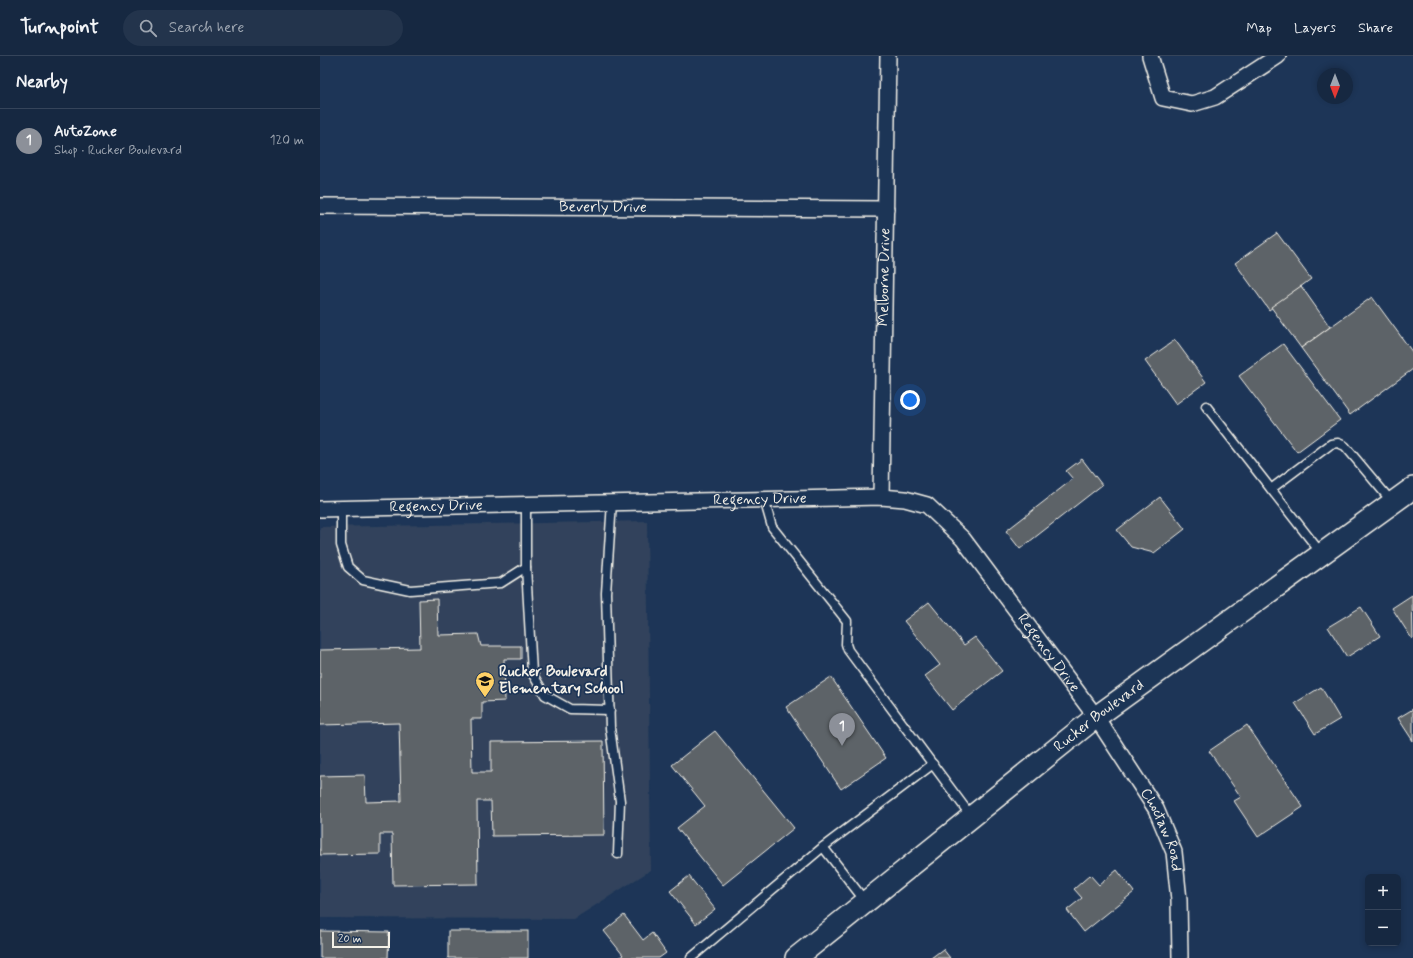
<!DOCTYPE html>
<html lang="en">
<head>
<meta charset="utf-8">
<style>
	body { margin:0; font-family:Mynerve,sans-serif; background:#23344c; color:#f1f3f6 }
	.controls { position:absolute; right:12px; bottom:12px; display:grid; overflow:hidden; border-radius:6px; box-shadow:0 2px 6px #0003 }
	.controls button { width:36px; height:36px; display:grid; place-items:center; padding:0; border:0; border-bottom:1px solid #35445a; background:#162841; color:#f1f3f6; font:20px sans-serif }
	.compass { position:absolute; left:997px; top:12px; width:36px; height:36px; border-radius:50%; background:#162841; box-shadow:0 2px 6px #0003; rotate:180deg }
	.scale { position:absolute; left:12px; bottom:10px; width:58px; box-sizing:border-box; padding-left:4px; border:2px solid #f4f1e8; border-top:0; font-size:11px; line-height:14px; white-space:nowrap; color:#f4f1e8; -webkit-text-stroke:3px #1d3557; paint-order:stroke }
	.you { position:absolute; left:590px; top:344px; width:14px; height:14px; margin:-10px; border:3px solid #fff; border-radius:50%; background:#1a73e8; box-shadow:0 0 0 6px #1a73e833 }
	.badge { display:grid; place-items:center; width:26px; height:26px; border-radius:50%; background:#8c9099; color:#fff; font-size:13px; font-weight:700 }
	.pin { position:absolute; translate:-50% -33px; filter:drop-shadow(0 1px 2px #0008) }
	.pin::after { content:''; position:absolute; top:21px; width:14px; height:12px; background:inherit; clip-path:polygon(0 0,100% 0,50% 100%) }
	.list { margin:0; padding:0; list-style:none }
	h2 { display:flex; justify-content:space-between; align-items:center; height:52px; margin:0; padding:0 16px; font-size:17px }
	h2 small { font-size:13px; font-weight:400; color:#9ea6b1 }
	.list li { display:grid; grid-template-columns:26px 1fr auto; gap:12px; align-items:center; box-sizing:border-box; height:64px; padding:0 16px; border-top:1px solid #35445a }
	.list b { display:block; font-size:15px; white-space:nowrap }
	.list p { margin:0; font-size:13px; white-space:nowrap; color:#9ea6b1 }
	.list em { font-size:13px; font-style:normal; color:#9ea6b1 }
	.icon { flex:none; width:22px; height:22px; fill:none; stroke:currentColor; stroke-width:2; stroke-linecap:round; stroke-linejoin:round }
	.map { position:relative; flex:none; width:1093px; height:902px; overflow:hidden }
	header { display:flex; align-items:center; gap:24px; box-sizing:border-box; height:56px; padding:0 20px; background:#162841; border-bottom:1px solid #35445a }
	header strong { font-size:19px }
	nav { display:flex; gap:22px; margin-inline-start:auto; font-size:14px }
	.search { width:280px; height:36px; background:#23344c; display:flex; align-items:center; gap:10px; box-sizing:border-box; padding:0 14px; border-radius:22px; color:#9ea6b1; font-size:15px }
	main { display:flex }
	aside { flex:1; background:#162841 }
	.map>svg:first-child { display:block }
	.built { fill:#30435c }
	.building { fill:#5d6368; stroke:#f4f1e8 }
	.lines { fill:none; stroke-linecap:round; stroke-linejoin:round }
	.lane-casing { stroke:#f4f1e8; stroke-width:11 }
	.street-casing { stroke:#f4f1e8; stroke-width:18 }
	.secondary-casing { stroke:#f4f1e8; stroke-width:24 }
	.lane { stroke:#1d3557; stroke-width:8 }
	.street { stroke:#1d3557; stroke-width:15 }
	.secondary { stroke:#1d3557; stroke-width:21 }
	.labels { text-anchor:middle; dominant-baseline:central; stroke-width:3.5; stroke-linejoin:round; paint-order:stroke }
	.street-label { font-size:15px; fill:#f4f1e8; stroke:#1d3557 }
	.poi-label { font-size:15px; font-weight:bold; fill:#f4f1e8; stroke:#1d3557; text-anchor:start }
</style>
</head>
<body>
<header>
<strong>Turnpoint</strong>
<div class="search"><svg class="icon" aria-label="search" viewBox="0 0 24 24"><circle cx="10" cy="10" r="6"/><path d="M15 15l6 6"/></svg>Search here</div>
<nav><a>Map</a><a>Layers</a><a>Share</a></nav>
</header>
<main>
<aside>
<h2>Nearby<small></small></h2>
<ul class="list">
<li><span class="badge">1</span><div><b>AutoZone</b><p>Shop · Rucker Boulevard</p></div><em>120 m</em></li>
</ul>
</aside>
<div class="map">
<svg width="1093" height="902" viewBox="0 0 1093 902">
	<rect width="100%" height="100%" fill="#1d3557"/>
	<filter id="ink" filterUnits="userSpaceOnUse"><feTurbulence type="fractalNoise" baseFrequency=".025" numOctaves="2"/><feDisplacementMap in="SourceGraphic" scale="8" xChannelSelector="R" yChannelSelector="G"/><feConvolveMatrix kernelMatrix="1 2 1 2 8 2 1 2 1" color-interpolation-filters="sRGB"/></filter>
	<g filter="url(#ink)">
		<path class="built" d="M327 465 331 814 254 863 0 862V471Z"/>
		<g class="building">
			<path d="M957 177 991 223 949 254 915 207Z"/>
			<path d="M981 230 1010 271 981 292 951 251Z"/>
			<path d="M1052 241 1093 297V313L1030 359 981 292Z"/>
			<path d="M855 284 886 326 856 348 825 305Z"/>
			<path d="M963 288 1020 364 977 396 919 320Z"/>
			<path d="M762 403 782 429 700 493 686 475 753 423 746 415Z"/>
			<path d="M840 441 865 473 834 497 811 491 797 474Z"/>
			<path d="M1092 539 1093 582 1092 583 1072 552Z"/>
			<path d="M117 543 118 579 158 578 161 590H201V603H184L185 645 162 646V663H151L152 716H171V686L283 685 284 779 172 780 171 745H157L158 828 73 829 72 778H60V798L0 799V720L45 719 46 746 81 745 79 667 0 669V594L100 592 99 544Z"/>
			<path d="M609 546 644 589 655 581 682 615 632 654 605 620 620 609 584 565Z"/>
			<path d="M1041 551 1060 580 1027 601 1008 571Z"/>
			<path d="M511 621 566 702 521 733 466 651Z"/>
			<path d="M1001 631 1020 663 995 678 975 647Z"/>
			<path d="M1093 653V685L1078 662Z"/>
			<path d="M927 669 983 751 938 781 914 745 921 741 889 695Z"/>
			<path d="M395 675 474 772 403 829 357 772 385 750 352 709Z"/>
			<path d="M797 814 814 836 764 876 747 854 762 842 754 833 770 819 779 829Z"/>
			<path d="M369 820 395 853 376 868 350 835Z"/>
			<path d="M304 859 323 884 332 877 346 897 339 902H299L303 899 284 875Z"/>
			<path d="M0 875 69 876 68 902H0Z"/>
			<rect x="128" y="875" width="80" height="27"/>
			<path d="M623 893 630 902H611Z"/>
		</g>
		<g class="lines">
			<g class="lane-casing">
				<g id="lane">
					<path d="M886 350 1001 497"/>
					<path d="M951 433 1011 388 1018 387 1025 390 1072 446"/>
					<path d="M444 443 452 471 527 565 526 588 528 594 651 760"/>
					<path d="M292 446 286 537 290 672 300 745 298 798"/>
					<path d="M21 453V489L28 511 43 524 90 534 181 527 206 511V449"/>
					<path d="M206 511 212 617 225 639 250 653 290 654"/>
					<path d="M503 791 545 845"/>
					<path d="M371 902 503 791 613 708"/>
				</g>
			</g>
			<g class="street-casing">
				<g id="street">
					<path d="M830 0 843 42 872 48 895 41 958 0"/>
					<path id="s1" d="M0 150 566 153"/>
					<path id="s2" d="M561 441 568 0"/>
					<path id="s3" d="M0 453 561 441 585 443 607 449 643 483 776 661 836 753 854 796 859 844 860 902"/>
				</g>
			</g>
			<g class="secondary-casing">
				<g id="secondary">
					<path id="s4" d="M476 902 776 661 1093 432"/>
				</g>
			</g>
			<use href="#lane" class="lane"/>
			<use href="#street" class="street"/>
			<use href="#secondary" class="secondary"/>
		</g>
	</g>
	<defs>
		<g id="school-pin" transform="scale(1)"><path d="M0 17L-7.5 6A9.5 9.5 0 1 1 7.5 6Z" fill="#ffd166" stroke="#1d3557"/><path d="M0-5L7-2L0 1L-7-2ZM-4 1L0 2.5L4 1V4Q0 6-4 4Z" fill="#111"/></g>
	</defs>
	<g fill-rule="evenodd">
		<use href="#school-pin" x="165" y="625"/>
	</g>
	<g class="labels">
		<g class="street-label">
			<text stroke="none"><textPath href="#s1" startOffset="283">Beverly Drive</textPath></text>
			<text stroke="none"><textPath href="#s2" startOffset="220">Melborne Drive</textPath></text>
			<text stroke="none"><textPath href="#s3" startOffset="440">Regency Drive</textPath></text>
			<text stroke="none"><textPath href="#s3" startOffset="116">Regency Drive</textPath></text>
			<text stroke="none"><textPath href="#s3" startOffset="800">Regency Drive</textPath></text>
			<text stroke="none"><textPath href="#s4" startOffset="388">Rucker Boulevard</textPath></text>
			<text stroke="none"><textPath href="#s3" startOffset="1011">Choctaw Road</textPath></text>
		</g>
		<g class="poi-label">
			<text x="179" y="616">Rucker Boulevard<tspan x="179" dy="17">Elementary School</tspan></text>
		</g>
	</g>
</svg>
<div class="controls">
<button>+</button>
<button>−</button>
</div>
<svg class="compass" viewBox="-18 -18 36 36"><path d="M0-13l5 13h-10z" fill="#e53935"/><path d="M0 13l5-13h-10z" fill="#9ea6b1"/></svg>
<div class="scale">20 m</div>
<div class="you"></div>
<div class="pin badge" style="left:522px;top:690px">1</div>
</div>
</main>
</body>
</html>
